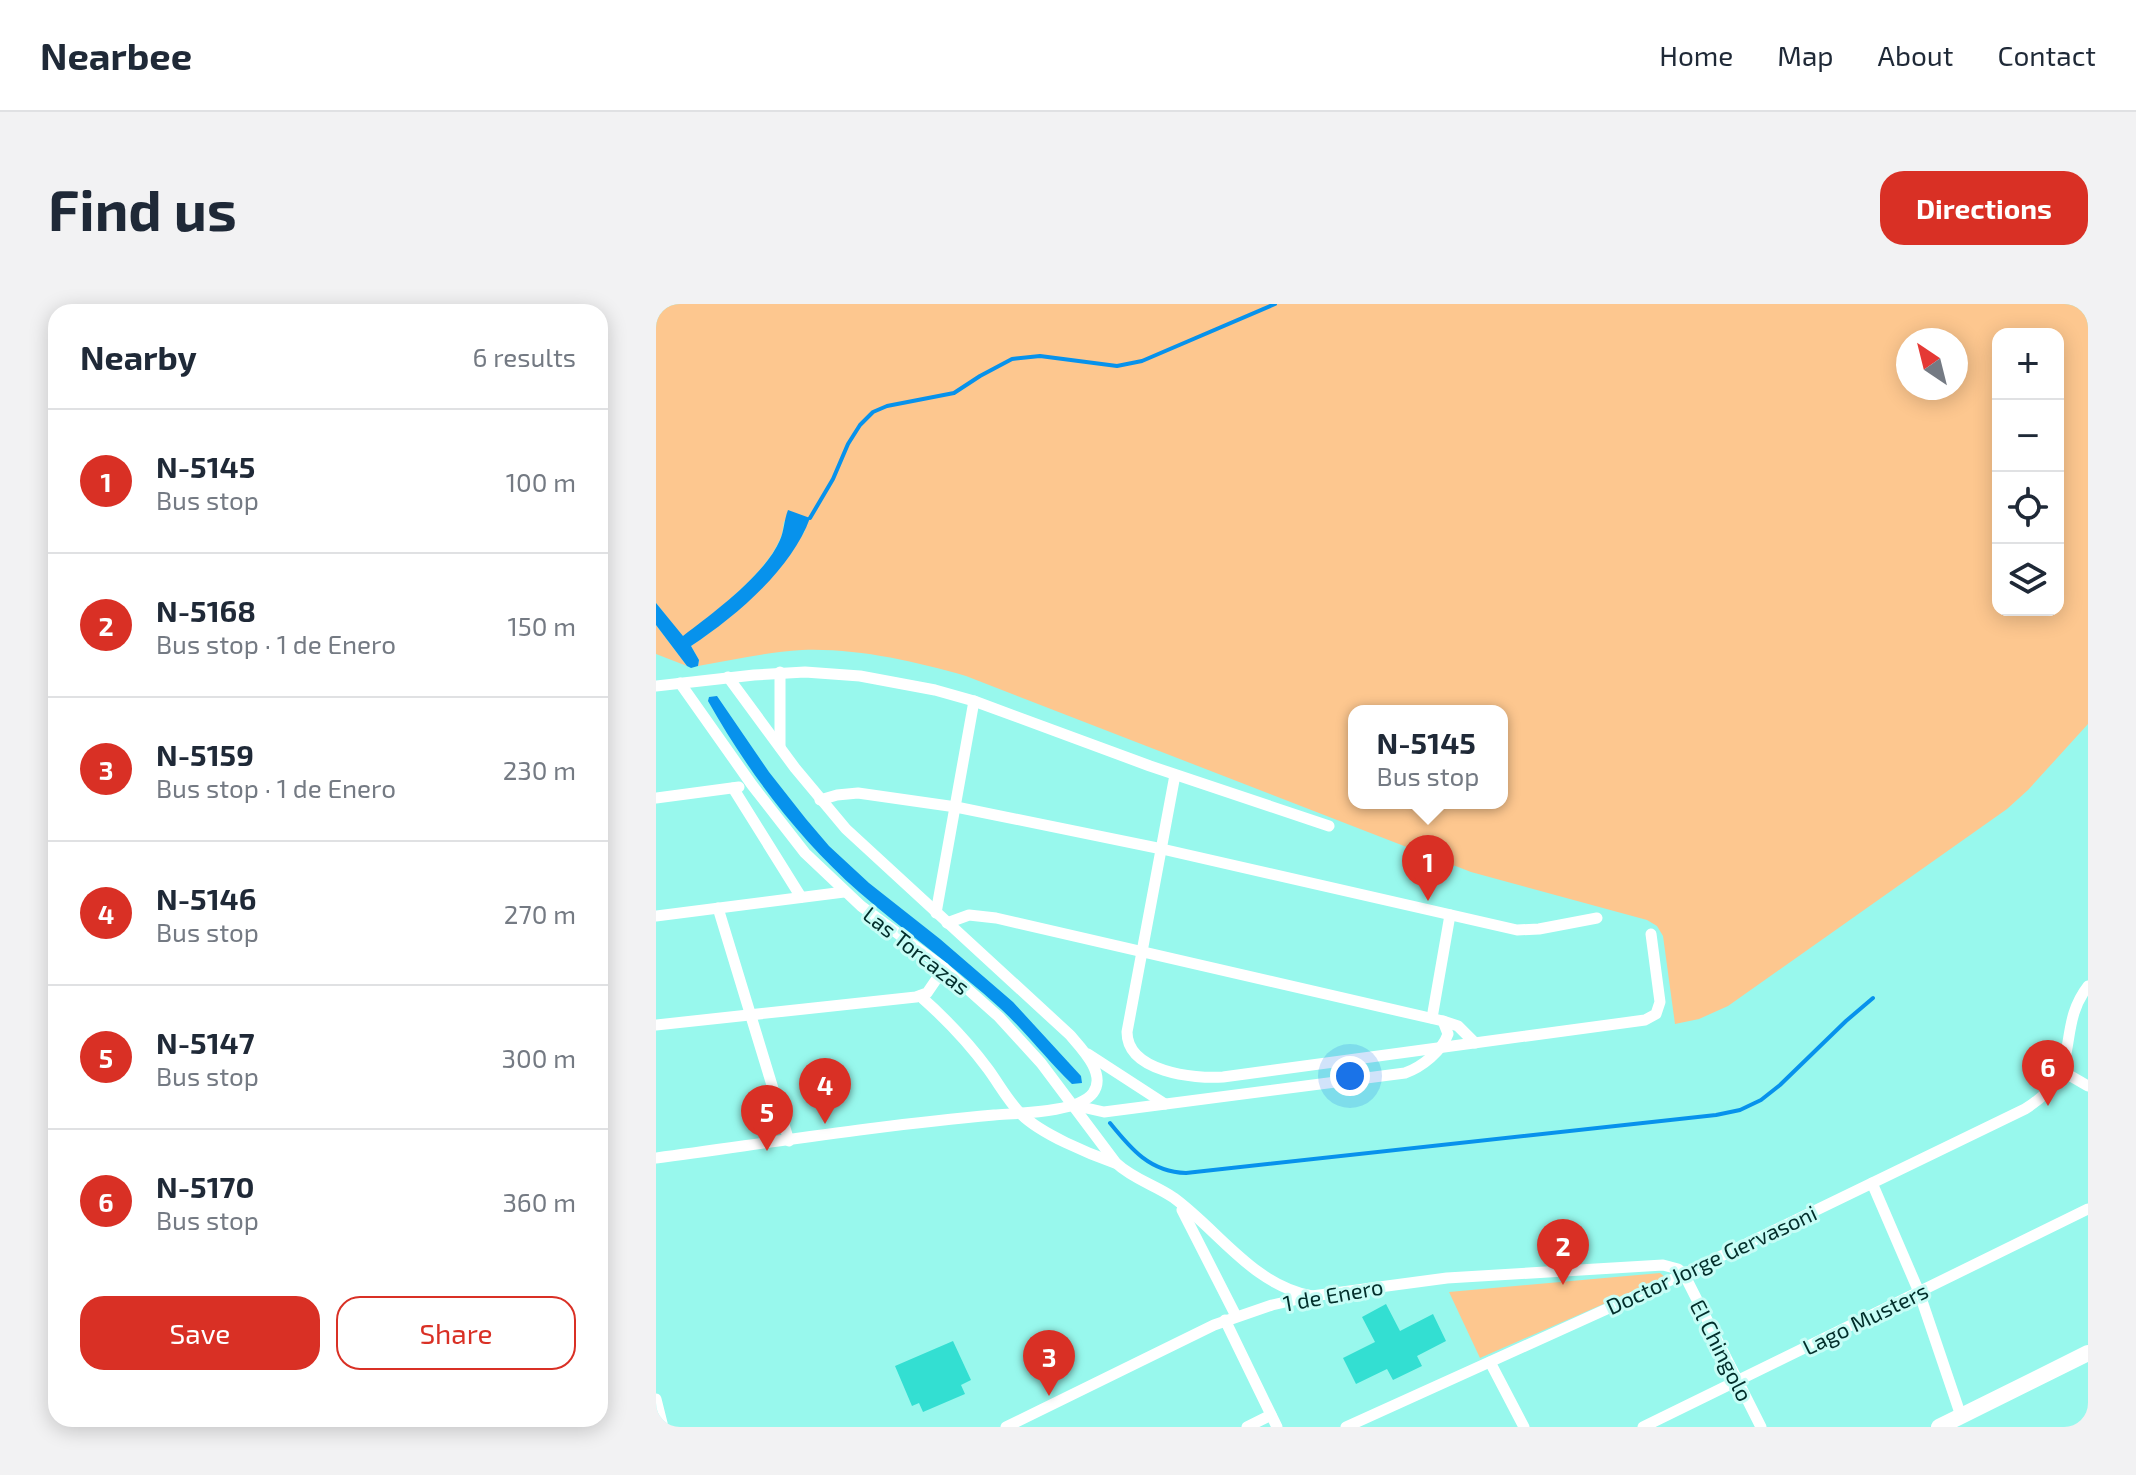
<!DOCTYPE html>
<html lang="en">
<head>
<meta charset="utf-8">
<style>
	body { margin:0; font-family:"Exo 2",sans-serif; background:#f2f2f3; color:#1f2937 }
	.controls { position:absolute; right:24px; top:24px; display:grid; overflow:hidden; border-radius:16px; box-shadow:0 4px 20px #0003 }
	.controls button { width:72px; height:72px; display:grid; place-items:center; padding:0; border:0; border-bottom:2px solid #e0e1e3; background:#fff; color:#1f2937; font:40px sans-serif }
	.compass { position:absolute; left:1240px; top:24px; width:72px; height:72px; border-radius:50%; background:#fff; box-shadow:0 4px 20px #0003; rotate:325deg }
	.you { position:absolute; left:694px; top:772px; width:28px; height:28px; margin:-20px; border:6px solid #fff; border-radius:50%; background:#1a73e8; box-shadow:0 0 0 12px #1a73e833 }
	.badge { display:grid; place-items:center; width:52px; height:52px; border-radius:50%; background:#d93025; color:#fff; font-size:26px; font-weight:700 }
	.pin { position:absolute; translate:-50% -66px; filter:drop-shadow(0 2px 4px #0008) }
	.pin::after { content:''; position:absolute; top:42px; width:28px; height:24px; background:inherit; clip-path:polygon(0 0,100% 0,50% 100%) }
	.popup { position:absolute; left:692px; top:401px; width:160px; height:104px; box-sizing:border-box; display:grid; place-content:center; border-radius:16px; background:#fff; filter:drop-shadow(0 2px 6px #0005); font-size:26px; white-space:nowrap; color:#747a83 }
	.popup b { font-size:30px; color:#1f2937 }
	.popup::after { content:''; position:absolute; left:50%; top:100%; margin-left:-16px; border:16px solid transparent; border-top-color:#fff }
	.list { margin:0; padding:0; list-style:none }
	h2 { display:flex; justify-content:space-between; align-items:center; height:104px; margin:0; padding:0 32px; font-size:34px }
	h2 small { font-size:26px; font-weight:400; color:#747a83 }
	.list li { display:grid; grid-template-columns:52px 1fr auto; gap:24px; align-items:center; box-sizing:border-box; height:144px; padding:0 32px; border-top:2px solid #e0e1e3 }
	.list b { display:block; font-size:30px; white-space:nowrap }
	.list p { margin:0; font-size:26px; white-space:nowrap; color:#747a83 }
	.list em { font-size:26px; font-style:normal; color:#747a83 }
	.actions { display:flex; gap:16px; padding:24px 32px }
	.actions a { flex:1; padding:18px 0; border:2px solid #d93025; border-radius:24px; text-align:center; font-size:28px; color:#d93025 }
	.actions .main { background:#d93025; color:#fff }
	.icon { flex:none; width:44px; height:44px; fill:none; stroke:currentColor; stroke-width:2; stroke-linecap:round; stroke-linejoin:round }
	.map { position:relative; flex:none; width:1432px; height:1123px; overflow:hidden; border-radius:24px }
	header { display:flex; align-items:center; gap:48px; box-sizing:border-box; height:112px; padding:0 40px; background:#fff; border-bottom:2px solid #e0e1e3 }
	header strong { font-size:38px }
	nav { display:flex; gap:44px; margin-inline-start:auto; font-size:28px }
	.intro { display:flex; align-items:center; justify-content:space-between; box-sizing:border-box; height:192px; padding:0 48px }
	h1 { margin:0; font-size:56px }
	.button { padding:20px 36px; border-radius:24px; background:#d93025; color:#fff; font-size:28px; font-weight:700 }
	main { display:flex; gap:48px; padding:0 48px }
	aside { flex:1; background:#fff; border-radius:24px; box-shadow:0 4px 20px #0003 }
	.map>svg:first-child { display:block }
	.green { fill:#fdc78f; fill-rule:evenodd }
	.water { fill:#0792ec }
	.lines { fill:none; stroke-linecap:round; stroke-linejoin:round }
	.stream { stroke:#0792ec; stroke-width:4 }
	.building { fill:#33dfd2 }
	.street { stroke:#fff; stroke-width:11 }
	.secondary { stroke:#fff; stroke-width:16 }
	.labels { text-anchor:middle; dominant-baseline:central; stroke-width:6; stroke-linejoin:round; paint-order:stroke }
	.street-label { font-size:22px; fill:#022e2b; stroke:#c7fdf6 }
</style>
</head>
<body>
<header>
<strong>Nearbee</strong>
<nav><a>Home</a><a>Map</a><a>About</a><a>Contact</a></nav>
</header>
<div class="intro"><h1>Find us</h1><a class="button">Directions</a></div>
<main>
<aside>
<h2>Nearby<small>6 results</small></h2>
<ul class="list">
<li><span class="badge">1</span><div><b>N-5145</b><p>Bus stop</p></div><em>100 m</em></li>
<li><span class="badge">2</span><div><b>N-5168</b><p>Bus stop · 1 de Enero</p></div><em>150 m</em></li>
<li><span class="badge">3</span><div><b>N-5159</b><p>Bus stop · 1 de Enero</p></div><em>230 m</em></li>
<li><span class="badge">4</span><div><b>N-5146</b><p>Bus stop</p></div><em>270 m</em></li>
<li><span class="badge">5</span><div><b>N-5147</b><p>Bus stop</p></div><em>300 m</em></li>
<li><span class="badge">6</span><div><b>N-5170</b><p>Bus stop</p></div><em>360 m</em></li>
</ul>
<div class="actions"><a class="main">Save</a><a>Share</a></div>
</aside>
<div class="map">
<svg width="1432" height="1123" viewBox="0 0 1432 1123">
	<rect width="100%" height="100%" fill="#98f8ed"/>
	<g class="green">
		<path d="M0 0H1432V420L1372 486 1351 505 1072 702 1043 715 1019 720 1007 632 1001 622 991 616 815 568 310 372C257 357 201 344 146 346 111 348 76 356 42 362L43 356 35 342C84 309 116 275 149 227L128 217C127 223 127 230 124 235 110 270 56 310 27 333L0 299ZM1342 30H1402V306H1342ZM1252 36H1300V84H1252ZM698 407H846V499H698Z"/>
		<path d="M0 321 31 362 0 350Z"/>
		<path d="M1004 969 1009 973 824 1054 793 988Z"/>
	</g>
	<g class="water">
		<path d="M132 206 154 214C135 266 80 312 35 342L43 356 42 362 35 364 31 362 0 321V299L27 332C57 309 109 271 124 236 128 227 128 216 132 206Z"/>
		<path d="M61 392 113 468 150 515 173 542 213 579 284 635 357 698 425 772 426 779 416 780C391 756 370 728 345 705 299 663 249 628 203 588 142 534 92 468 52 397L53 393Z"/>
	</g>
	<g class="lines">
		<g class="stream">
			<path d="M154 214 177 175 192 140 204 121 217 108 231 102 298 89 324 72 356 55 384 52 461 62 486 57 619 0"/>
			<path d="M454 819C475 845 494 868 530 869L1060 811 1084 806 1105 796 1124 781 1190 717 1217 694"/>
		</g>
	</g>
	<g class="building">
		<path d="M730 1000 744 1027 777 1010 790 1037 761 1052 766 1062 737 1076 731 1065 700 1080 687 1054 719 1038 706 1013Z"/>
		<path d="M297 1037 315 1076 305 1081 309 1090 267 1108 263 1099 256 1102 239 1062Z"/>
	</g>
	<g class="lines">
		<g class="street">
			<path d="M124 368V443"/>
			<path d="M24 379 96 481 149 549 205 602 288 664 343 713 385 759 460 859C477 875 499 881 518 894 564 928 597 981 656 992"/>
			<path d="M0 382 98 371 149 368 204 372 279 386 318 397 494 462 673 522"/>
			<path d="M519 471 471 728C471 768 538 775 567 773L989 716 1000 710 1004 698 995 630"/>
			<path d="M77 484 145 593"/>
			<path d="M0 494 83 483"/>
			<path d="M164 496 181 491 202 489 300 503 506 545 861 626 883 625 941 614"/>
			<path d="M62 604 133 837"/>
			<path d="M280 609 318 397"/>
			<path d="M0 612 188 588"/>
			<path d="M291 619 313 611 340 614 787 717 802 722 819 739"/>
			<path d="M264 692C289 714 312 738 332 765 343 780 352 797 365 810 385 830 433 850 459 859"/>
			<path d="M776 714 794 611"/>
			<path d="M0 721 260 693 271 689 288 664"/>
			<path d="M432 750 509 800"/>
			<path d="M1406 767 1432 782"/>
			<path d="M417 801 448 808 749 769C766 763 786 747 792 730L787 717"/>
			<path d="M0 854C112 839 225 821 338 811 361 809 422 809 437 789 451 770 426 745 414 731L190 525 139 464 72 373"/>
			<path d="M1216 879 1263 988 1305 1112"/>
			<path d="M526 906 580 1012"/>
			<path d="M569 1016 621 1123"/>
			<path d="M834 1058 868 1123"/>
			<path d="M0 1095 7 1123"/>
			<path d="M350 1123 558 1021 616 1001 656 992 791 974 1007 961 1022 965 1028 970 1105 1123"/>
			<path d="M591 1123 615 1111"/>
			<path d="M690 1123 1028 970 1369 805C1430 768 1398 726 1432 682"/>
			<path d="M987 1123 1432 905"/>
		</g>
		<path class="secondary" d="M1283 1123 1432 1049"/>
	</g>
	<g class="labels">
		<g class="street-label">
			<text transform="translate(261 646) rotate(38)">Las Torcazas</text>
			<text transform="translate(1055 955) rotate(-25)">Doctor Jorge Gervasoni</text>
			<text transform="translate(677 990) rotate(-10)">1 de Enero</text>
			<text transform="translate(1209 1014) rotate(-26)">Lago Musters</text>
			<text transform="translate(1066 1046) rotate(63)">El Chingolo</text>
		</g>
	</g>
</svg>
<div class="controls">
<button>+</button>
<button>−</button>
<button><svg class="icon" aria-label="locate" viewBox="0 0 24 24"><circle cx="12" cy="12" r="6"/><path d="M12 2v4M12 18v4M2 12h4M18 12h4"/></svg></button>
<button><svg class="icon" aria-label="layers" viewBox="0 0 24 24"><path d="M12 4l9 5-9 5-9-5zM3 14l9 5 9-5"/></svg></button>
</div>
<svg class="compass" viewBox="-18 -18 36 36"><path d="M0-13l5 13h-10z" fill="#e53935"/><path d="M0 13l5-13h-10z" fill="#747a83"/></svg>
<div class="you"></div>
<div class="pin badge" style="left:772px;top:597px">1</div>
<div class="popup"><b>N-5145</b>Bus stop</div>
<div class="pin badge" style="left:907px;top:981px">2</div>
<div class="pin badge" style="left:393px;top:1092px">3</div>
<div class="pin badge" style="left:169px;top:820px">4</div>
<div class="pin badge" style="left:111px;top:847px">5</div>
<div class="pin badge" style="left:1392px;top:802px">6</div>
</div>
</main>
</body>
</html>
